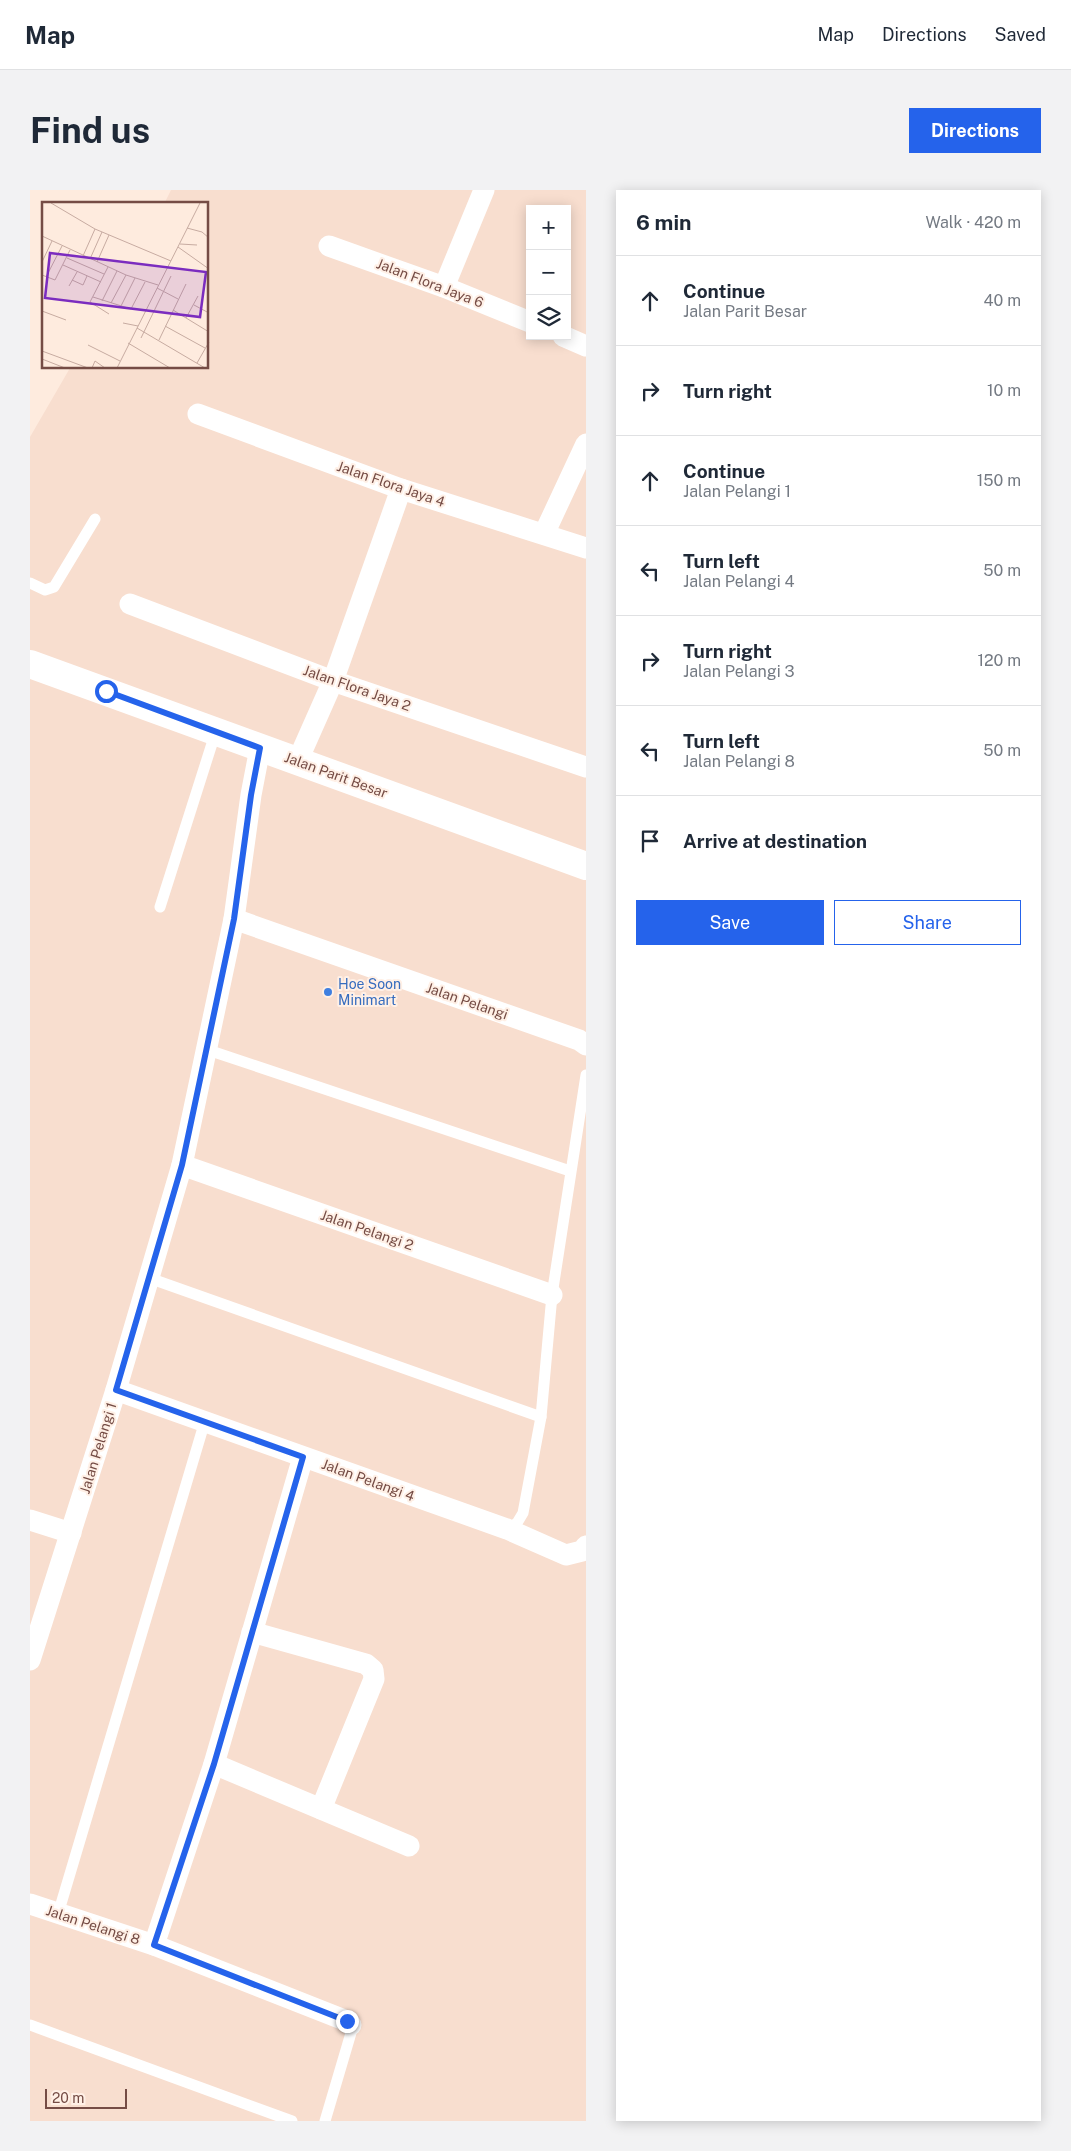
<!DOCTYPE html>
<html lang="en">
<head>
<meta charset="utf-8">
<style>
	body { margin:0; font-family:"Public Sans",sans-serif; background:#f2f2f3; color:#1f2937 }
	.controls { position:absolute; right:15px; top:15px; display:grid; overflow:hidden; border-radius:0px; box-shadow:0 2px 12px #0003 }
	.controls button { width:45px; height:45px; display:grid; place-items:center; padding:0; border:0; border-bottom:1px solid #e0e1e3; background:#fff; color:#1f2937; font:25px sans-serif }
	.scale { position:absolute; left:15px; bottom:12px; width:82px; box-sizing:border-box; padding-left:5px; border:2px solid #754c45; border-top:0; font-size:14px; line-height:18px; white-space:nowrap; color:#754c45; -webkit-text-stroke:4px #fff0e6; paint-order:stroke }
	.stop { position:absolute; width:15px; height:15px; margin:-11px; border:4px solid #2563eb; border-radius:50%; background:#fff }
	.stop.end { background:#2563eb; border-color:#fff; box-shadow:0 1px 5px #0008 }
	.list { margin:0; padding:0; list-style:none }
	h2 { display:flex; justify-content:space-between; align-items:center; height:65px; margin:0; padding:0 20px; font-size:21px }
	h2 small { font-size:16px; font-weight:400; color:#747a83 }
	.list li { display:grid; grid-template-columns:32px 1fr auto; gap:15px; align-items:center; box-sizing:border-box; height:90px; padding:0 20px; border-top:1px solid #e0e1e3 }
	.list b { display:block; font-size:19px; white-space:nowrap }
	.list p { margin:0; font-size:16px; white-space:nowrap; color:#747a83 }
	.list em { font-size:16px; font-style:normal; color:#747a83 }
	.actions { display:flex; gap:10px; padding:15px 20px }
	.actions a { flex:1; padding:11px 0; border:1px solid #2563eb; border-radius:0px; text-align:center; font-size:18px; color:#2563eb }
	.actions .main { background:#2563eb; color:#fff }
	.icon { flex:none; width:28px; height:28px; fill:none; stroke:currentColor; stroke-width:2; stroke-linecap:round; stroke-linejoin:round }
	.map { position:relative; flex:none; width:556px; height:1931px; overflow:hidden; border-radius:0px }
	header { display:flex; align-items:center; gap:30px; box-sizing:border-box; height:70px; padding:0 25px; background:#fff; border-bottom:1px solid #e0e1e3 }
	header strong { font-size:24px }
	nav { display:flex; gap:28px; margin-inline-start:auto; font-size:18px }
	.intro { display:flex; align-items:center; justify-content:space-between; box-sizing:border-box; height:120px; padding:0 30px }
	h1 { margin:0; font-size:35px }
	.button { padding:12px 22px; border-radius:0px; background:#2563eb; color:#fff; font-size:18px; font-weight:700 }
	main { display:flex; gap:30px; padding:0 30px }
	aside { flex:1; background:#fff; border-radius:0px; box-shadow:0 2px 12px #0003 }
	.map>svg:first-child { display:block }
	.residential { fill:#f8decf; fill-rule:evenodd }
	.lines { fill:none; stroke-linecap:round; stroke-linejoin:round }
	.service { stroke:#fff; stroke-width:11 }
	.minor { stroke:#fff; stroke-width:21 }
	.tertiary { stroke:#fff; stroke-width:28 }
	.route { stroke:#2563eb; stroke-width:6 }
	.shop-dot { fill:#3f7fe0; stroke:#fff0e6; stroke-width:2 }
	.labels { text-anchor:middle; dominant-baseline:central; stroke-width:4; stroke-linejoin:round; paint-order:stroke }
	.street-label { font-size:14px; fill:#754c45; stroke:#fff0e6 }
	.shop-label { font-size:14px; fill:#366cbe; stroke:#fff0e6; text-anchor:start }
	.inset-road { fill:none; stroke:#c7aba1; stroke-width:1 }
	.view { fill:#7b2cbf; fill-opacity:0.15; stroke:#7b2cbf; stroke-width:2.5 }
	.inset-edge { fill:none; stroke:#754c45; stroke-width:2.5 }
</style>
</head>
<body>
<header>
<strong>Map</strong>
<nav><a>Map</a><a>Directions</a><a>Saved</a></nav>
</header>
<div class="intro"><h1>Find us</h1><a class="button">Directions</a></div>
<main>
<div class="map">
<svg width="556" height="1931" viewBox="0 0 556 1931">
	<rect width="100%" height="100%" fill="#feebde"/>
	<path class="residential" d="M141 0H556V1931H0V247L40 178H178V14H134ZM500 19H537V146H500Z"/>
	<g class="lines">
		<g class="service">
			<path d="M0 393 15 400 24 397 65 329"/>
			<path d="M130 717 186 541"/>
			<path d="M178 860 540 981"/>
			<path d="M119 1088 511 1227"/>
			<path d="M477 1339 487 1333 493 1323 511 1227 522 1105 556 885"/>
			<path d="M28 1724 175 1231"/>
			<path d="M0 1835 262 1931"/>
			<path d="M295 1931 321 1843V1835"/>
		</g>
		<g class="minor">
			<path d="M299 56 414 97 500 132"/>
			<path d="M414 97 454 0"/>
			<path d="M533 146 556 156"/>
			<path d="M168 224 371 299 556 358"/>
			<path d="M514 344 556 254"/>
			<path d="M100 414 303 491 556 577"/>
			<path d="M268 570 303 491 371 299"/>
			<path d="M204 729 549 850 556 855"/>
			<path d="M152 975 522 1105"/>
			<path d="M86 1200 477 1339 536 1365 552 1361 556 1356"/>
			<path d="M0 1330 41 1343"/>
			<path d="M222 1442 336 1474 343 1480 344 1489 291 1619"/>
			<path d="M0 1470 86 1200 152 975 204 729 221 605 230 558"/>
			<path d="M184 1574 379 1656"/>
			<path d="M0 1714 124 1755 317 1831 321 1835"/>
			<path d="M124 1755 184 1574 273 1267"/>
		</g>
		<path class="tertiary" d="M0 474 556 676"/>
	</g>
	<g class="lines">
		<path class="route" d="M76 501 230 558 221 605 204 729 152 975 86 1200 273 1267 184 1574 124 1755 317 1831"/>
	</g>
	<circle class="shop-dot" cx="298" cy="802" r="5"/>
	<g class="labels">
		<g class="street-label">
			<text transform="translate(400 93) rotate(21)">Jalan Flora Jaya 6</text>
			<text transform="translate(361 294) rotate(19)">Jalan Flora Jaya 4</text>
			<text transform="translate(327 498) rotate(19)">Jalan Flora Jaya 2</text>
			<text transform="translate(306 585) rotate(20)">Jalan Parit Besar</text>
			<text transform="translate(437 811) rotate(19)">Jalan Pelangi</text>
			<text transform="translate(337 1040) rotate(19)">Jalan Pelangi 2</text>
			<text transform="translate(68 1258) rotate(-73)">Jalan Pelangi 1</text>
			<text transform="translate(338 1290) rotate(20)">Jalan Pelangi 4</text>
			<text transform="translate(63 1735) rotate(18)">Jalan Pelangi 8</text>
		</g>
		<g class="shop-label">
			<text x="308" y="794">Hoe Soon<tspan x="308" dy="16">Minimart</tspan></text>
		</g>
	</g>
	<g transform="translate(12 12)">
		<rect width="166" height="166" fill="#feebde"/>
		<path class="inset-road" d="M9 1 53 27 129 59M145 26 160 30 167 36M0 34 84 73 116 83M138 42 155 43M136 45 167 67M41 54 53 27M25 56 62 72M48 57 60 30M0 60 10 39M55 60 67 33M21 63 59 80M66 65 48 100 67 112M0 73 13 78 28 48M4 75 20 44M30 78 41 83 45 74M27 84 35 70M115 86 136 97M51 95 89 107 103 80M60 99 75 69M69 101 84 73M152 103 167 111M79 104 93 76M131 108 167 130M0 109 24 118M144 116 156 94M81 121 96 124M123 124 163 146M95 126 163 166M99 136 129 74M117 138 144 82M86 141 128 166M46 143 78 159M0 149 46 166M0 157 23 166M155 161 167 140M50 166 53 159 63 166M75 166 158 1"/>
		<path class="view" d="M8 51 164 70 158 115 3 96Z"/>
		<rect width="166" height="166" class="inset-edge"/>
	</g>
</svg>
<div class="controls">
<button>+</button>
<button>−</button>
<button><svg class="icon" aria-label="layers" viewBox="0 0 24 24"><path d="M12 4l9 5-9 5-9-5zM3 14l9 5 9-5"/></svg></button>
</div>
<div class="scale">20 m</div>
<div class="stop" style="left:76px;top:501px"></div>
<div class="stop end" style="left:317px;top:1831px"></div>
</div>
<aside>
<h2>6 min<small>Walk · 420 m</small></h2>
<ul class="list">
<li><svg class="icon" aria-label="ahead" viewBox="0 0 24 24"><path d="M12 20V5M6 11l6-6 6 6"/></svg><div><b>Continue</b><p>Jalan Parit Besar</p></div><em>40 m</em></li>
<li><svg class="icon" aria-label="right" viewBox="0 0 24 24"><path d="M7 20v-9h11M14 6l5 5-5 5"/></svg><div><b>Turn right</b></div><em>10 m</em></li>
<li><svg class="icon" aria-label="ahead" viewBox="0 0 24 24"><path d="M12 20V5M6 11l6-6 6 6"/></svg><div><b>Continue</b><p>Jalan Pelangi 1</p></div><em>150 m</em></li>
<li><svg class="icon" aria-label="left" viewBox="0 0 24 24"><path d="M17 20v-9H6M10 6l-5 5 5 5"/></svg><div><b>Turn left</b><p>Jalan Pelangi 4</p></div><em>50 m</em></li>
<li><svg class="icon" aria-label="right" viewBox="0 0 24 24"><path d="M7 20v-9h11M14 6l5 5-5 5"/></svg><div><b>Turn right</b><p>Jalan Pelangi 3</p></div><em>120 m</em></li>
<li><svg class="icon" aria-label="left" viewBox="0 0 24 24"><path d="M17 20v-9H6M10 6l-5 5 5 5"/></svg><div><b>Turn left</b><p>Jalan Pelangi 8</p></div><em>50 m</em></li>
<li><svg class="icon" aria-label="arrive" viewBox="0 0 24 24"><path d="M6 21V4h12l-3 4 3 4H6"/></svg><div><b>Arrive at destination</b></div></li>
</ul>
<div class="actions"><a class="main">Save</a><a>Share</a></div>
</aside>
</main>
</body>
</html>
